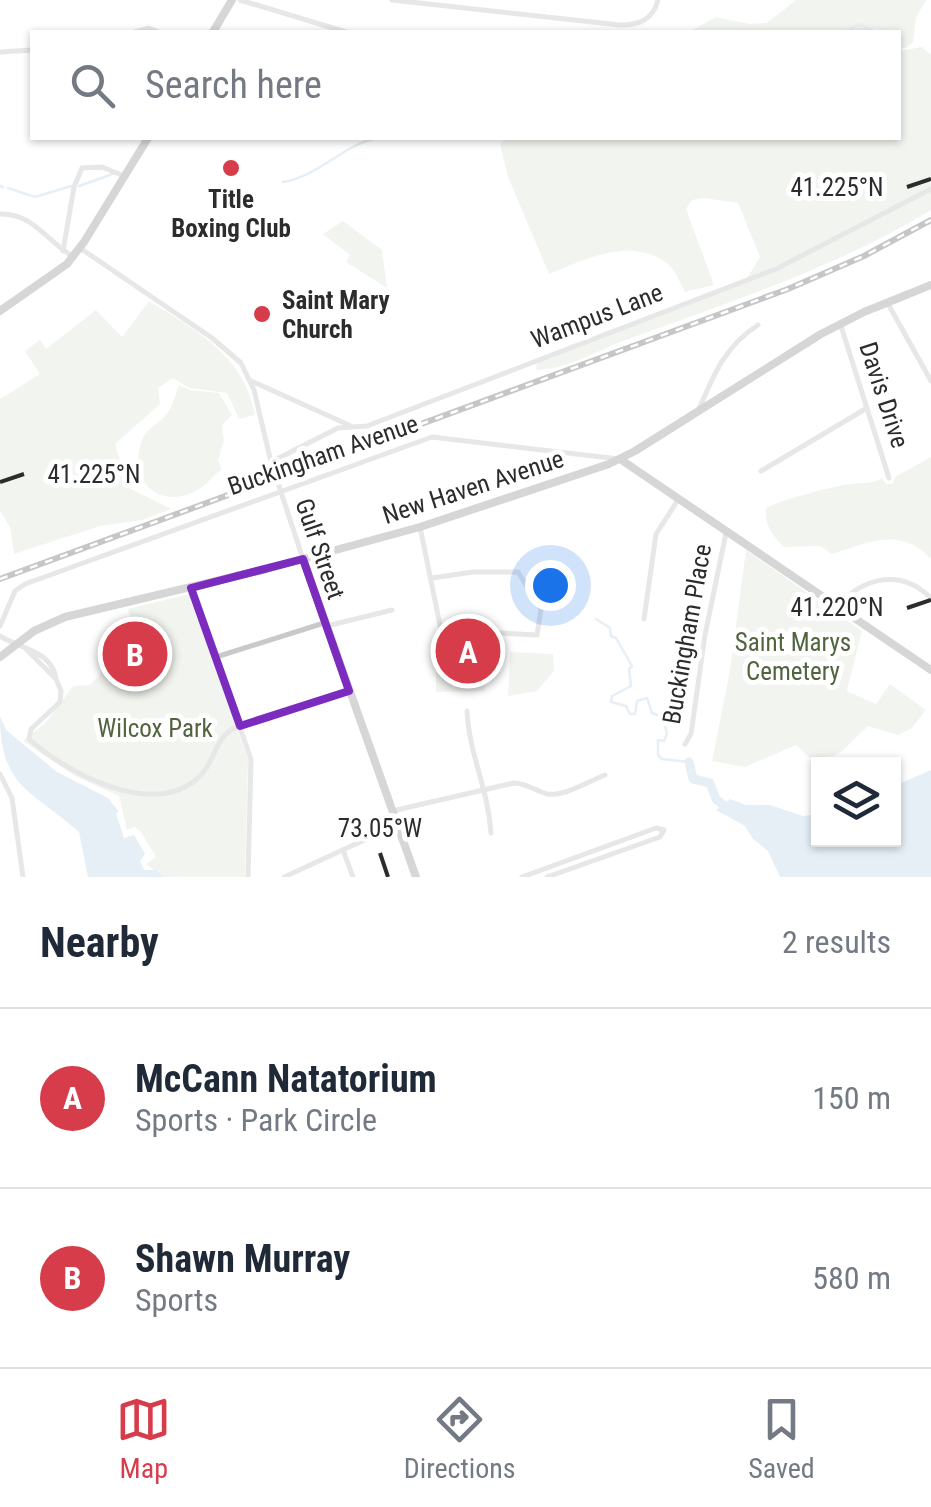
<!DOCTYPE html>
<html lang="en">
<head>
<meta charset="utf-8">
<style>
	body { margin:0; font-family:"Roboto Condensed",sans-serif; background:#f2f2f3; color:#1f2937 }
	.controls { position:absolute; right:30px; bottom:30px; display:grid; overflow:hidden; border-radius:0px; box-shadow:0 2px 8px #0004 }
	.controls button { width:90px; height:90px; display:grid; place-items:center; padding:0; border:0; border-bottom:2px solid #e0e1e3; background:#fff; color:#1f2937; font:50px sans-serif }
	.you { position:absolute; left:550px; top:585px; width:35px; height:35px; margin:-25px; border:8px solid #fff; border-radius:50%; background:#1a73e8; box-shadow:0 0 0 15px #1a73e833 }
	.badge { display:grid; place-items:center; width:65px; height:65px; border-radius:50%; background:#d63c4a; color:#fff; font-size:32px; font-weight:700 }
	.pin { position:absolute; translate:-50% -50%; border:5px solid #fff; box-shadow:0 2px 10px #0006 }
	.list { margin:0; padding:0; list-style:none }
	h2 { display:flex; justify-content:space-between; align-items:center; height:130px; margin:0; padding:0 40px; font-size:42px }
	h2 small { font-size:32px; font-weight:400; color:#747a83 }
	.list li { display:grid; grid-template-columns:65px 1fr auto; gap:30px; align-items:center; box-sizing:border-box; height:180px; padding:0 40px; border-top:2px solid #e0e1e3 }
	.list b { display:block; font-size:38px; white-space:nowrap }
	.list p { margin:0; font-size:32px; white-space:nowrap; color:#747a83 }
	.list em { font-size:32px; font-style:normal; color:#747a83 }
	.icon { flex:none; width:55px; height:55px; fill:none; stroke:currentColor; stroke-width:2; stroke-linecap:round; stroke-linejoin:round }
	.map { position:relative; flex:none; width:931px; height:877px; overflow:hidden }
	.search { position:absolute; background:#fff; box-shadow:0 2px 8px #0004; left:30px; right:30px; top:30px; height:110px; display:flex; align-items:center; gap:25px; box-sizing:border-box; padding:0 35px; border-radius:0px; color:#747a83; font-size:38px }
	.sheet { height:490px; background:#fff }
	nav { display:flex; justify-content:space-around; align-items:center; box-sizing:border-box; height:140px; border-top:2px solid #e0e1e3; background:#fff; font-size:28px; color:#747a83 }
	nav a { display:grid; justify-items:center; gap:5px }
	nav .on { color:#d63c4a }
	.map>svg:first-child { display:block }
	.green { fill:#e3e9db }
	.water { fill:#c8dce8 }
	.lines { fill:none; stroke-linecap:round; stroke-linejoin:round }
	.stream { stroke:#c8dce8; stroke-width:2.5 }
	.river { stroke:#c8dce8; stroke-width:9 }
	.minor { stroke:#c9c9c9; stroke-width:5 }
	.major { stroke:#a4a4a4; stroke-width:8 }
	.rail-casing { stroke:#818181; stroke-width:6 }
	.rail { stroke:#fff; stroke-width:2.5; stroke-dasharray:8; stroke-linecap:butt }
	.marked { fill:none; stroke:#7b2cbf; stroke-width:8; stroke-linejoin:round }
	.ticks { fill:none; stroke:#2c2c2c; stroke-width:4 }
	.poi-dot { fill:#d63c4a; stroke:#fff; stroke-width:4 }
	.labels { text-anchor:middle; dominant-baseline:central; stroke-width:10; stroke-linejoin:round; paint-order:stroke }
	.poi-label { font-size:25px; font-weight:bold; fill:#2c2c2c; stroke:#fff }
	.street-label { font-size:25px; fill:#2c2c2c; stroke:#fff }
	.park-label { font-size:25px; fill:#50643e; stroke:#fff }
	.ticks-label { font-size:25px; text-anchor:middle; fill:#2c2c2c; stroke:#fff; stroke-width:10; stroke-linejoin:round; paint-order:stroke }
</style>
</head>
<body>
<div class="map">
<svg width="931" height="877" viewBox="0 0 931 877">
	<rect width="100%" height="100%" fill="#fff"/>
	<g class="green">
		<path d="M796 0H926L916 18 913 42 906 48 899 47 898 32H880L877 29H871L872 32H689L716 17 749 24 767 23Z"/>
		<path d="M922 47 931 55V210C837 268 726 303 623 341 597 351 564 370 536 370L537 362 744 283 760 257 738 203 704 198 692 200 686 209 714 285 685 292C680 284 676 271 669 265 633 235 586 259 549 274L508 177 500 144 506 138H898L899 51Z"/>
		<path d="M343 221 382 250 387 288 346 262 350 255 323 234Z"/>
		<path d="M149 301C197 331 244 355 255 415L239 419 227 393 189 388 173 378 158 388 160 404 115 444 129 488 171 509 142 520 100 526 14 554 10 527 0 511V399L40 374 25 351 40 340 46 349 96 310 122 337Z"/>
		<path d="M179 385 190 390 219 393 232 415 222 425 224 441 218 460 222 469C211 477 205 488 192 493 155 508 129 478 141 443 146 427 157 426 166 415 173 407 175 395 179 385Z"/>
		<path d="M931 457V559C901 526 869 542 832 554L820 546 784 547C772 535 764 525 766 508 790 497 817 491 843 485 857 482 870 485 882 478L886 484H892L895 477Z"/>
		<path d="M746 550 862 631 847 691 876 704 890 684 926 710 912 728 898 735 868 726 842 751 833 756 810 758 796 745 745 767 712 761 730 670Z"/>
		<path d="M189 594 248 759 245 877H164L146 864 156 857 141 832 135 827 127 830 119 796 75 776 23 741 46 722 73 686 90 685 135 637 128 609Z"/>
		<path d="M510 652 553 654 554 671 537 691 508 696Z"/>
		<path d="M484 665 485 691 436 692V666Z"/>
	</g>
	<g class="water">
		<path d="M0 716 6 730 57 772 108 798 119 812 116 813 124 838 134 835 145 854 140 861 144 870H156L164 877H88L79 832C33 791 0 788 0 716Z"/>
		<path d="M931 770V877H780L768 851 753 839 745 826 716 810 730 799 746 805H770L803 816 818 814V839H894V786Z"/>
	</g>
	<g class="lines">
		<g class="stream">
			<path d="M851 32 852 28 859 24 875 32"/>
			<path d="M283 182C319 176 342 146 376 138"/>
			<path d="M0 186 3 187"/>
			<path d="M79 186 113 174"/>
			<path d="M8 188 35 197 71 186"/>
			<path d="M596 619 610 628 611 636 616 638 632 666 629 669 631 686 612 696 611 702 626 706 630 714H635L637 701 647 698 652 713 663 717 667 734 664 741 658 740V755L662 759 689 762"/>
		</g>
		<path class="river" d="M689 762 693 779 710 783 716 799 723 805"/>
		<g class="minor">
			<path d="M240 0 346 32"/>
			<path d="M392 0 620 25C639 25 653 20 658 0"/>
			<path d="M135 32 149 28 158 32"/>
			<path d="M0 52 32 50"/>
			<path d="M0 214C32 213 46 240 72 256"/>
			<path d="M80 248 212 338 241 363 254 390 271 462 303 559"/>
			<path d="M63 251 74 187 82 168 102 167 124 176"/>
			<path d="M887 302 931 381"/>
			<path d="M840 323 889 478"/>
			<path d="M251 381 349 425"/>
			<path d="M699 409C714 374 725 346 758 325"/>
			<path d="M271 462 338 428 367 426 776 269 931 189"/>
			<path d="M761 471 867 408"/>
			<path d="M420 527 441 630 537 635 541 609 518 572H473L432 578"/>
			<path d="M191 588 251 759 248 877"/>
			<path d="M837 606C864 577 901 568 931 598"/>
			<path d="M644 619 656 534 678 500"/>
			<path d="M0 626 15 591 25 584 432 437 619 459"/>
			<path d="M327 626 392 610"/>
			<path d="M0 636C21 649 52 651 56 679L26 649"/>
			<path d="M216 657 324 623"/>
			<path d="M56 679 61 691 60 702 31 729 29 739C67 773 150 818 197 779 214 765 214 741 232 729L349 691"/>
			<path d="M467 711C469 754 488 788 491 833"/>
			<path d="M685 744 691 734 705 635 726 533"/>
			<path d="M0 774 12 798 23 877"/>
			<path d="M392 811 514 783C527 783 535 791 547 794 564 797 589 781 605 775"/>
			<path d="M343 850 353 877"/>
			<path d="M284 877 397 825"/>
			<path d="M522 877 656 828 664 830 660 837 547 877"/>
		</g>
		<g class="major">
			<path d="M213 32 232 0"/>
			<path d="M0 311 67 264 84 242 148 138"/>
			<path d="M620 459 931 670"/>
			<path d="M303 559 416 877"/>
			<path d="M0 657 34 631 65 617 266 569 420 527 609 464 635 451 821 334 864 312 931 285"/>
		</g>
		<g class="rail-casing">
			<path id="rail" d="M0 579 788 289 864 256 931 220"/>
		</g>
		<use href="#rail" class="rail"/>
	</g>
	<path d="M0 0H931V877H0ZM303 559 349 691 240 726 191 588Z" fill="#fff" fill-opacity=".55" fill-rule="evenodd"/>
	<path class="marked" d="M303 559 349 691 240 726 191 588Z"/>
	<path class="ticks" d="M907 187 931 179M0 482 24 474M907 608 931 600M380 853 388 877"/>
	<g class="poi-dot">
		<circle cx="231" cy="168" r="10"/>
		<circle cx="262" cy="314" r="10"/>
	</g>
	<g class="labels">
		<g class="poi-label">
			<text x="231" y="199">Title<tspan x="231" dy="29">Boxing Club</tspan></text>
			<text x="282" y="300" text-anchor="start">Saint Mary<tspan x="282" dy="29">Church</tspan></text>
		</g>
		<g class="street-label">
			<text transform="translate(597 316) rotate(-21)">Wampus Lane</text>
			<text transform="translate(884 395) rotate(72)">Davis Drive</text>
			<text transform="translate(323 455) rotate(-19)">Buckingham Avenue</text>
			<text transform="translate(473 487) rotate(-18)">New Haven Avenue</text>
			<text transform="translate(320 549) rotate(71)">Gulf Street</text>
			<text transform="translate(687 634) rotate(-80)">Buckingham Place</text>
		</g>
		<g class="park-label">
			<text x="793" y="642">Saint Marys<tspan x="793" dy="29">Cemetery</tspan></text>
			<text x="155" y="728">Wilcox Park</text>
		</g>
	</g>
	<g class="ticks-label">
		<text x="837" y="196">41.225°N</text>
		<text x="94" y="483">41.225°N</text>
		<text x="837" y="616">41.220°N</text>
		<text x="380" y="837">73.05°W</text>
	</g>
</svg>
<div class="controls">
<button><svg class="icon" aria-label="layers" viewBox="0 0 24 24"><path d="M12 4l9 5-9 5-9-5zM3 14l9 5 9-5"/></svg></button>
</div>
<div class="you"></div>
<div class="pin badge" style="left:468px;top:651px">A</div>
<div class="pin badge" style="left:135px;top:654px">B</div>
<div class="search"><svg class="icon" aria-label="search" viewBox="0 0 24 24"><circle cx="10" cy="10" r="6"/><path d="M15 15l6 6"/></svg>Search here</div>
</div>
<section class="sheet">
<h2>Nearby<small>2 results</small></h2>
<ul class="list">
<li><span class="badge">A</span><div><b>McCann Natatorium</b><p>Sports · Park Circle</p></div><em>150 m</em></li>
<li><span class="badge">B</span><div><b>Shawn Murray</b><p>Sports</p></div><em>580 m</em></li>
</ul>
</section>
<nav>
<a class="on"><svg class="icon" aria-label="map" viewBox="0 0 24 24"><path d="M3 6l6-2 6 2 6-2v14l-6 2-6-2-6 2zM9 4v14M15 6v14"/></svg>Map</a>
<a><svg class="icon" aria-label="directions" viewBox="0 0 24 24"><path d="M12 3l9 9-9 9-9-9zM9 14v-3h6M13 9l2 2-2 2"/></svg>Directions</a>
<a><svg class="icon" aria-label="saved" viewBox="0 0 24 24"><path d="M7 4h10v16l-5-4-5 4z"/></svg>Saved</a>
</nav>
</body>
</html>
